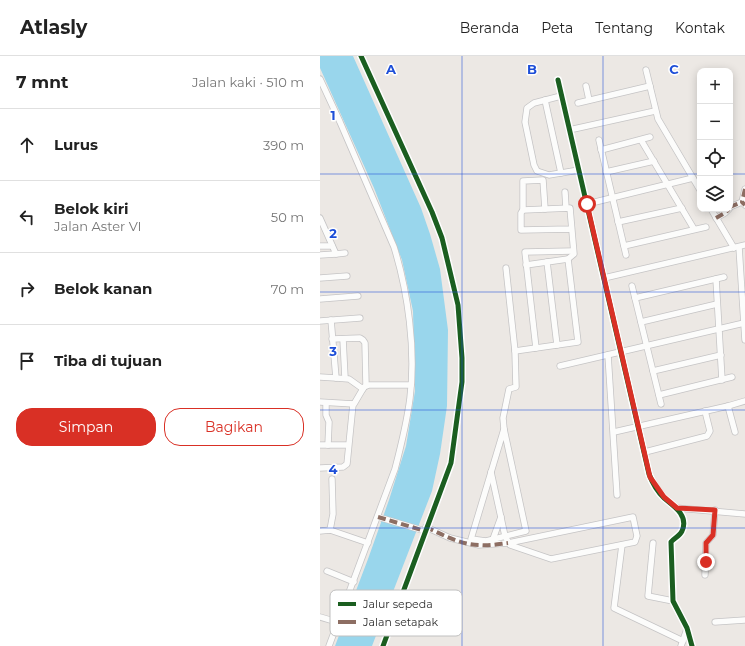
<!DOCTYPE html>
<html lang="id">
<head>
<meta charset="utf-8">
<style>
	body { margin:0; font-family:Montserrat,sans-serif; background:#f6f6f6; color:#222 }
	.controls { position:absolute; right:12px; top:12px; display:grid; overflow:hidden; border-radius:8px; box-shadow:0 2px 10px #0003 }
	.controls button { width:36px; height:36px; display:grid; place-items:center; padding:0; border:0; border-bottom:1px solid #e0e0e0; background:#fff; color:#222; font:20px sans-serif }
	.stop { position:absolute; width:12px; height:12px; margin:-9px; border:3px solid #d93025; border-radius:50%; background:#fff }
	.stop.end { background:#d93025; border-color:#fff; box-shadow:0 1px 4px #0008 }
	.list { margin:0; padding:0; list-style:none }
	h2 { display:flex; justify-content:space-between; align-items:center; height:52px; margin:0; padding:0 16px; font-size:17px }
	h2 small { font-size:13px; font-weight:400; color:#767676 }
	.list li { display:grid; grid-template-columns:26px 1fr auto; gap:12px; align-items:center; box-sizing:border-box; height:72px; padding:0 16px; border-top:1px solid #e0e0e0 }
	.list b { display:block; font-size:15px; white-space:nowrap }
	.list p { margin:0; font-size:13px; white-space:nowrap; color:#767676 }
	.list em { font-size:13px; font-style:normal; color:#767676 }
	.actions { display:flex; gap:8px; padding:12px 16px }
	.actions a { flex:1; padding:9px 0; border:1px solid #d93025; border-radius:16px; text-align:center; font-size:14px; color:#d93025 }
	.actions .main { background:#d93025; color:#fff }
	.icon { flex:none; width:22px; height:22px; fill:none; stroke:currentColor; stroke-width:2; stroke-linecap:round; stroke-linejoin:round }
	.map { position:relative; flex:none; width:425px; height:590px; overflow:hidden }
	header { display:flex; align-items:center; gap:24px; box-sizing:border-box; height:56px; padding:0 20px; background:#fff; border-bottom:1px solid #e0e0e0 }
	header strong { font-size:19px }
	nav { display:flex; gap:22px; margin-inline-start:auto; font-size:14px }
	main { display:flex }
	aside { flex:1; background:#fff }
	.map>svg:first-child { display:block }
	.water { fill:#99d6ec }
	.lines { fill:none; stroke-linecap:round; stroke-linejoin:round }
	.minor-casing { stroke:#c5c4c5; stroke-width:7 }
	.minor { stroke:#fcfcfb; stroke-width:5.5 }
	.quiet { stroke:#8d6e63; stroke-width:4; stroke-dasharray:8 4; stroke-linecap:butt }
	.cycleway-casing { stroke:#fff; stroke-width:8 }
	.cycleway { stroke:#1b5e20; stroke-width:5 }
	.route { stroke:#d93025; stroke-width:5 }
	.grid { fill:none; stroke:#1d4ed8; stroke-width:1; stroke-opacity:0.55 }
	.key { fill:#fff; stroke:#c0c0c0; stroke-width:1 }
	.key-label { font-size:11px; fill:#2e2e2e }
	.grid-label { font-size:13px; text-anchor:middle; font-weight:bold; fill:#1d4ed8; stroke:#fff; stroke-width:3; stroke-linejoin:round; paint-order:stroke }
</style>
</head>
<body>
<header>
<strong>Atlasly</strong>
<nav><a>Beranda</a><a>Peta</a><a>Tentang</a><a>Kontak</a></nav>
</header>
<main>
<aside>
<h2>7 mnt<small>Jalan kaki · 510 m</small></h2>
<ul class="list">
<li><svg class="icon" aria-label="ahead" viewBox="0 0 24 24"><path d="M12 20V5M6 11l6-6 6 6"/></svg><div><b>Lurus</b></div><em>390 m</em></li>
<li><svg class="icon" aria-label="left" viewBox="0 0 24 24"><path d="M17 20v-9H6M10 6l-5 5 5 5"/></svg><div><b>Belok kiri</b><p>Jalan Aster VI</p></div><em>50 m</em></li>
<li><svg class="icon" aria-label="right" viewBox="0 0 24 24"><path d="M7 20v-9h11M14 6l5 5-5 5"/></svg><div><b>Belok kanan</b></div><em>70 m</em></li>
<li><svg class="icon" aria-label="arrive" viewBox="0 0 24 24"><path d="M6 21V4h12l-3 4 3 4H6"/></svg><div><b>Tiba di tujuan</b></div></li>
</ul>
<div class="actions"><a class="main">Simpan</a><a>Bagikan</a></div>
</aside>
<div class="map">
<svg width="425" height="590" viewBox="0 0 425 590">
	<rect width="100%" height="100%" fill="#ece8e4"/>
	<path class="water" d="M0 0H33L101 152 110 178 120 213 128 274 127 350 120 398 112 435 52 590H15L48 503 69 444 86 390 95 335 93 255 82 204 54 132 0 12Z"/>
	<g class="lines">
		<g class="minor-casing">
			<g id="minor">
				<path d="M41 0 112 156 122 182 138 249 142 302V326L138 355 131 407 63 590"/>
				<path d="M326 14 338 63 380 134"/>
				<path d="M0 23 20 66 74 191C88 236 96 294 90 342 87 366 81 390 75 413L9 590"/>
				<path d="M238 24 329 418C332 426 338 436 344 442 354 450 369 460 362 475 360 480 354 482 351 486L353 545 367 572 372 590"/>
				<path d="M266 30 269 44"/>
				<path d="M241 40 214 47 207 52 205 66 214 109 217 115 229 119 259 114"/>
				<path d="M225 44 241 117"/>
				<path d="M258 47 330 30"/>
				<path d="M249 74 335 55"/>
				<path d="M279 84 306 199"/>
				<path d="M321 84 374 173"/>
				<path d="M281 94 330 81"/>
				<path d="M286 116 334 105"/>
				<path d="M425 133 422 146 425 149"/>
				<path d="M245 136 246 152"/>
				<path d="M267 148 373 122"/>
				<path d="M410 151 422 146"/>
				<path d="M391 153 414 192"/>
				<path d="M203 154V125L223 124 225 153"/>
				<path d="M0 162 16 198 25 197"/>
				<path d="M396 162 405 157 409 153"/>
				<path d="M298 166 362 152"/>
				<path d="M0 190H12"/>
				<path d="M304 190 386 171"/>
				<path d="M419 191 425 284"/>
				<path d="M0 199 16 198"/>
				<path d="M206 209 227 206"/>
				<path d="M0 222 27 220"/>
				<path d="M284 222 425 189"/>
				<path d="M396 223 402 324"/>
				<path d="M312 230 341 348"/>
				<path d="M315 242 404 221"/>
				<path d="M0 243 38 240"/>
				<path d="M11 264 16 322 29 323 43 333"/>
				<path d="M0 265 40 262"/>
				<path d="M321 266 397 248"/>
				<path d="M12 283 40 282 43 284 45 287 46 329"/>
				<path d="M23 283 25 322"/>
				<path d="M237 289 227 206 248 203"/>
				<path d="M216 292 205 196 253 195"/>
				<path d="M195 295 258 286 248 203 254 198 250 152 203 154 201 157V174L251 173"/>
				<path d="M288 299 297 439"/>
				<path d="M240 310 424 267"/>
				<path d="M333 315 401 299"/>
				<path d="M0 321 16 322"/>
				<path d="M339 339 412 321"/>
				<path d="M0 346 34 348 44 331 49 329H91"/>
				<path d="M6 347V359L9 366 8 389"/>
				<path d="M408 350 415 376"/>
				<path d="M184 373 206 475 166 485 151 483Z"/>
				<path d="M184 373 183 362 189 333 196 331 195 295 186 212"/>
				<path d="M294 376 408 350 425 345"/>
				<path d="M0 389H28"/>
				<path d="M325 396 387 380 390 375 385 355"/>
				<path d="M0 412 23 411 27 408 33 348"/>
				<path d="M357 452 425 458"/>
				<path d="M58 461 105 475"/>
				<path d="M106 471 130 482 159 489 188 487 313 461 317 480 315 486 231 503 190 489 185 480 171 416"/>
				<path d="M10 474 13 458 12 423"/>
				<path d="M0 475 10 474 48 487"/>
				<path d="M173 483 181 461"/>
				<path d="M333 487 328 540 353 545"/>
				<path d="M302 489 294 552 363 585"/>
				<path d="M7 515 34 526"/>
				<path d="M385 519 386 487 393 479 395 454"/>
				<path d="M0 561 17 566"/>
				<path d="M395 566 425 564"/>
				<path d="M361 590 367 573"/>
			</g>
		</g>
		<use href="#minor" class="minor"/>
		<g class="quiet">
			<path d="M425 133 422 146 425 149"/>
			<path d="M410 151 422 146"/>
			<path d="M396 162 405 157 409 153"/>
			<path d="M58 461 105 475"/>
			<path d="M106 471C123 479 141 489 160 489 169 490 179 488 188 487"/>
		</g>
		<g class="cycleway-casing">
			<g id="cycleway">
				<path d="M41 0 112 156 122 182 138 249 142 302V326L138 355 131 407 63 590"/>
				<path d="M238 24 329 418C332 426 338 436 344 442 354 450 369 460 362 475 360 480 354 482 351 486L353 545 367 572 372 590"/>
			</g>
		</g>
		<use href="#cycleway" class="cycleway"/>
	</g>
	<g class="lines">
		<path class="route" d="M267 148 330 421 344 441 357 452 395 454 393 479 386 487V506"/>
	</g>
	<path class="grid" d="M142 0V590M283 0V590M0 118H380M410 118H425M0 236H425M0 354H425M0 472H425"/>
	<rect x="10" y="534" width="132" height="46" rx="6" class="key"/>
	<rect x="18" y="546" width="18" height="4" fill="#1b5e20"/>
	<rect x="18" y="564" width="18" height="4" fill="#8d6e63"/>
	<g class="key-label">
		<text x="43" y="552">Jalur sepeda</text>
		<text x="43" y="570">Jalan setapak</text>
	</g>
	<g class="grid-label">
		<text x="71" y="18">A</text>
		<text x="212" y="18">B</text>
		<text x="354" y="18">C</text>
		<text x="13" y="64">1</text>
		<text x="13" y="182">2</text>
		<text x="13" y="300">3</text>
		<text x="13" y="418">4</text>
	</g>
</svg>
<div class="controls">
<button>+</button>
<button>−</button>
<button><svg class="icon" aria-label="locate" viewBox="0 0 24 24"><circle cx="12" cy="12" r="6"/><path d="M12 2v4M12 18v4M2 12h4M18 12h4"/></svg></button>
<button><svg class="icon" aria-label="layers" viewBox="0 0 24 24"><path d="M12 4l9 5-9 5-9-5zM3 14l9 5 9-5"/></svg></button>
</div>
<div class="stop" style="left:267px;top:148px"></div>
<div class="stop end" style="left:386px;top:506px"></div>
</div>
</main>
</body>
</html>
